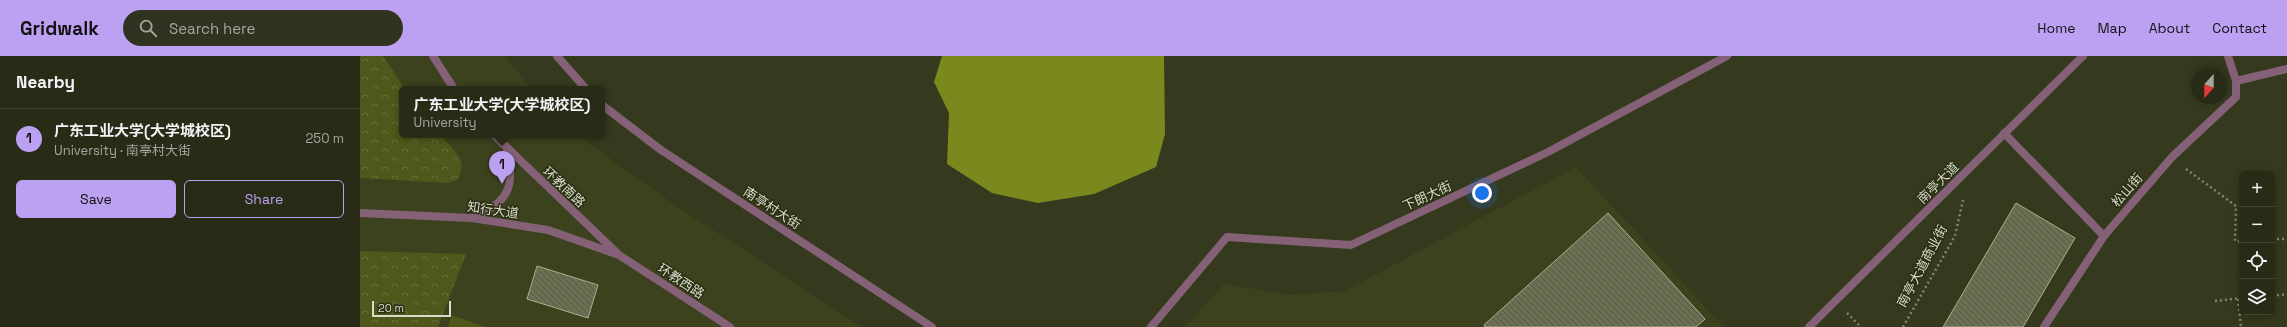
<!DOCTYPE html>
<html lang="en">
<head>
<meta charset="utf-8">
<style>
	body { margin:0; font-family:"Space Grotesk","Noto Sans SC",sans-serif; background:#30331f; color:#f1f3f6 }
	.controls { position:absolute; right:12px; bottom:12px; display:grid; overflow:hidden; border-radius:6px; box-shadow:0 2px 10px #0003 }
	.controls button { width:36px; height:36px; display:grid; place-items:center; padding:0; border:0; border-bottom:1px solid #444735; background:#282b16; color:#f1f3f6; font:20px sans-serif }
	.compass { position:absolute; left:1831px; top:12px; width:36px; height:36px; border-radius:50%; background:#282b16; box-shadow:0 2px 10px #0003; rotate:201deg }
	.scale { position:absolute; left:12px; bottom:10px; width:79px; box-sizing:border-box; padding-left:4px; border:2px solid #d9dccb; border-top:0; font-size:11px; line-height:14px; white-space:nowrap; color:#d9dccb; -webkit-text-stroke:3px #2b2f13; paint-order:stroke }
	.you { position:absolute; left:1122px; top:137px; width:14px; height:14px; margin:-10px; border:3px solid #fff; border-radius:50%; background:#1a73e8; box-shadow:0 0 0 6px #1a73e833 }
	.badge { display:grid; place-items:center; width:26px; height:26px; border-radius:50%; background:#bca0f2; color:#111; font-size:13px; font-weight:700 }
	.pin { position:absolute; translate:-50% -33px; filter:drop-shadow(0 1px 2px #0008) }
	.pin::after { content:''; position:absolute; top:21px; width:14px; height:12px; background:inherit; clip-path:polygon(0 0,100% 0,50% 100%) }
	.popup { position:absolute; left:39px; top:30px; width:206px; height:52px; box-sizing:border-box; display:grid; place-content:center; border-radius:6px; background:#282b16; filter:drop-shadow(0 1px 3px #0005); font-size:13px; white-space:nowrap; color:#a5a7a1 }
	.popup b { font-size:15px; color:#f1f3f6 }
	.popup::after { content:''; position:absolute; left:50%; top:100%; margin-left:-8px; border:8px solid transparent; border-top-color:#282b16 }
	.list { margin:0; padding:0; list-style:none }
	h2 { display:flex; justify-content:space-between; align-items:center; height:52px; margin:0; padding:0 16px; font-size:17px }
	h2 small { font-size:13px; font-weight:400; color:#a5a7a1 }
	.list li { display:grid; grid-template-columns:26px 1fr auto; gap:12px; align-items:center; box-sizing:border-box; height:60px; padding:0 16px; border-top:1px solid #444735 }
	.list b { display:block; font-size:15px; white-space:nowrap }
	.list p { margin:0; font-size:13px; white-space:nowrap; color:#a5a7a1 }
	.list em { font-size:13px; font-style:normal; color:#a5a7a1 }
	.actions { display:flex; gap:8px; padding:12px 16px }
	.actions a { flex:1; padding:9px 0; border:1px solid #bca0f2; border-radius:6px; text-align:center; font-size:14px; color:#bca0f2 }
	.actions .main { background:#bca0f2; color:#111 }
	.icon { flex:none; width:22px; height:22px; fill:none; stroke:currentColor; stroke-width:2; stroke-linecap:round; stroke-linejoin:round }
	.map { position:relative; flex:none; width:1927px; height:271px; overflow:hidden }
	header { display:flex; align-items:center; gap:24px; box-sizing:border-box; height:56px; padding:0 20px; background:#bca0f2; color:#111 }
	header strong { font-size:19px }
	nav { display:flex; gap:22px; margin-inline-start:auto; font-size:14px }
	.search { width:280px; height:36px; background:#30331f; display:flex; align-items:center; gap:10px; box-sizing:border-box; padding:0 14px; border-radius:22px; color:#a5a7a1; font-size:15px }
	main { display:flex }
	aside { flex:1; background:#282b16 }
	.map>svg:first-child { display:block }
	.built { fill:#3c421d }
	.grass { fill:#4f571a }
	.forest { fill:url(#forest-crowns) }
	.water { fill:#7b881e }
	.building { fill:url(#building-back-hatch); stroke:#aab08f }
	.lines { fill:none; stroke-linecap:round; stroke-linejoin:round }
	.path { stroke:#82866f; stroke-width:2.5; stroke-dasharray:2 3; stroke-linecap:butt }
	.service { stroke:#856178; stroke-width:8 }
	.minor { stroke:#856178; stroke-width:8 }
	.tertiary { stroke:#856178; stroke-width:8 }
	.labels { text-anchor:middle; dominant-baseline:central; stroke-width:3; stroke-linejoin:round; paint-order:stroke }
	.street-label { font-size:13px; fill:#d9dccb; stroke:#2b2f13 }
</style>
</head>
<body>
<header>
<strong>Gridwalk</strong>
<div class="search"><svg class="icon" aria-label="search" viewBox="0 0 24 24"><circle cx="10" cy="10" r="6"/><path d="M15 15l6 6"/></svg>Search here</div>
<nav><a>Home</a><a>Map</a><a>About</a><a>Contact</a></nav>
</header>
<main>
<aside>
<h2>Nearby<small></small></h2>
<ul class="list">
<li><span class="badge">1</span><div><b>广东工业大学(大学城校区)</b><p>University · 南亭村大街</p></div><em>250 m</em></li>
</ul>
<div class="actions"><a class="main">Save</a><a>Share</a></div>
</aside>
<div class="map">
<svg width="1927" height="271" viewBox="0 0 1927 271">
	<defs>
		<pattern id="forest-crowns" width="20" height="18" patternUnits="userSpaceOnUse"><rect width="20" height="18" fill="#4f571a"/><path d="M2 6a3 3 0 1 1 6 0M12 15a3 3 0 1 1 6 0" fill="none" stroke="#686f3a"/></pattern>
		<pattern id="building-back-hatch" width="6" height="6" patternUnits="userSpaceOnUse"><rect width="6" height="6" fill="#6a7051"/><path d="M-1 5l2 2M0 0l6 6M5-1l2 2" fill="none" stroke="#565947"/></pattern>
	</defs>
	<rect width="100%" height="100%" fill="#35391d"/>
	<g class="built">
		<path d="M0 0H146L171 33H42V79H217L318 151 502 271H0Z"/>
		<path d="M1216 111 1364 271H825L864 228 932 239 985 235Z"/>
	</g>
	<path class="grass" d="M92 259 125 271H88Z"/>
	<g class="forest">
		<path d="M0 0H23L45 33H42V79H80C93 94 110 104 97 124L87 127 0 122Z"/>
		<path d="M0 195 106 198 78 271H0Z"/>
	</g>
	<path class="water" d="M582 0H804L805 78 796 111 734 138 678 147 632 137 587 108 589 57 574 26Z"/>
	<g class="building">
		<path d="M1656 147 1715 182 1663 271H1583Z"/>
		<path d="M1248 157 1345 263 1336 271H1125L1124 269Z"/>
		<path d="M177 210 238 229 228 262 167 243Z"/>
	</g>
	<g class="lines">
		<g class="path">
			<path d="M1826 113 1876 150 1875 185H1882"/>
			<path d="M1912 183H1927"/>
			<path d="M1912 240 1927 238"/>
			<path d="M1878 243 1881 271"/>
			<path d="M1855 245 1882 242"/>
			<path d="M1487 257 1501 271"/>
			<path d="M1543 271 1595 180 1603 144"/>
		</g>
		<g class="service">
			<path d="M73 0 94 33"/>
			<path d="M1876 25 1927 13"/>
			<path d="M1644 77 1744 180"/>
			<path d="M134 79 259 199 370 271"/>
			<path d="M0 157 112 162 188 174 256 198"/>
			<path d="M112 162C148 147 156 131 147 94"/>
			<path d="M1684 271 1744 180 1812 101 1876 41V25L1868 0"/>
		</g>
		<g class="minor">
			<path d="M791 271 867 181 991 189 1188 96 1367 0"/>
			<path d="M1449 271 1723 0"/>
		</g>
		<g class="tertiary">
			<path d="M197 0 226 33"/>
			<path d="M242 49 301 94 572 271"/>
		</g>
	</g>
	<g class="labels">
		<g class="street-label">
			<text transform="translate(1578 127) rotate(-45)">南亭大道</text>
			<text transform="translate(204 131) rotate(43)">环教南路</text>
			<text transform="translate(1767 134) rotate(-49)">松山街</text>
			<text transform="translate(1067 140) rotate(-25)">下朗大街</text>
			<text transform="translate(412 152) rotate(33)">南亭村大街</text>
			<text transform="translate(133 154) rotate(8)">知行大道</text>
			<text transform="translate(1562 210) rotate(-62)">南亭大道商业街</text>
			<text transform="translate(321 225) rotate(33)">环教西路</text>
		</g>
	</g>
</svg>
<div class="controls">
<button>+</button>
<button>−</button>
<button><svg class="icon" aria-label="locate" viewBox="0 0 24 24"><circle cx="12" cy="12" r="6"/><path d="M12 2v4M12 18v4M2 12h4M18 12h4"/></svg></button>
<button><svg class="icon" aria-label="layers" viewBox="0 0 24 24"><path d="M12 4l9 5-9 5-9-5zM3 14l9 5 9-5"/></svg></button>
</div>
<svg class="compass" viewBox="-18 -18 36 36"><path d="M0-13l5 13h-10z" fill="#e53935"/><path d="M0 13l5-13h-10z" fill="#a5a7a1"/></svg>
<div class="scale">20 m</div>
<div class="you"></div>
<div class="pin badge" style="left:142px;top:128px">1</div>
<div class="popup"><b>广东工业大学(大学城校区)</b>University</div>
</div>
</main>
</body>
</html>
